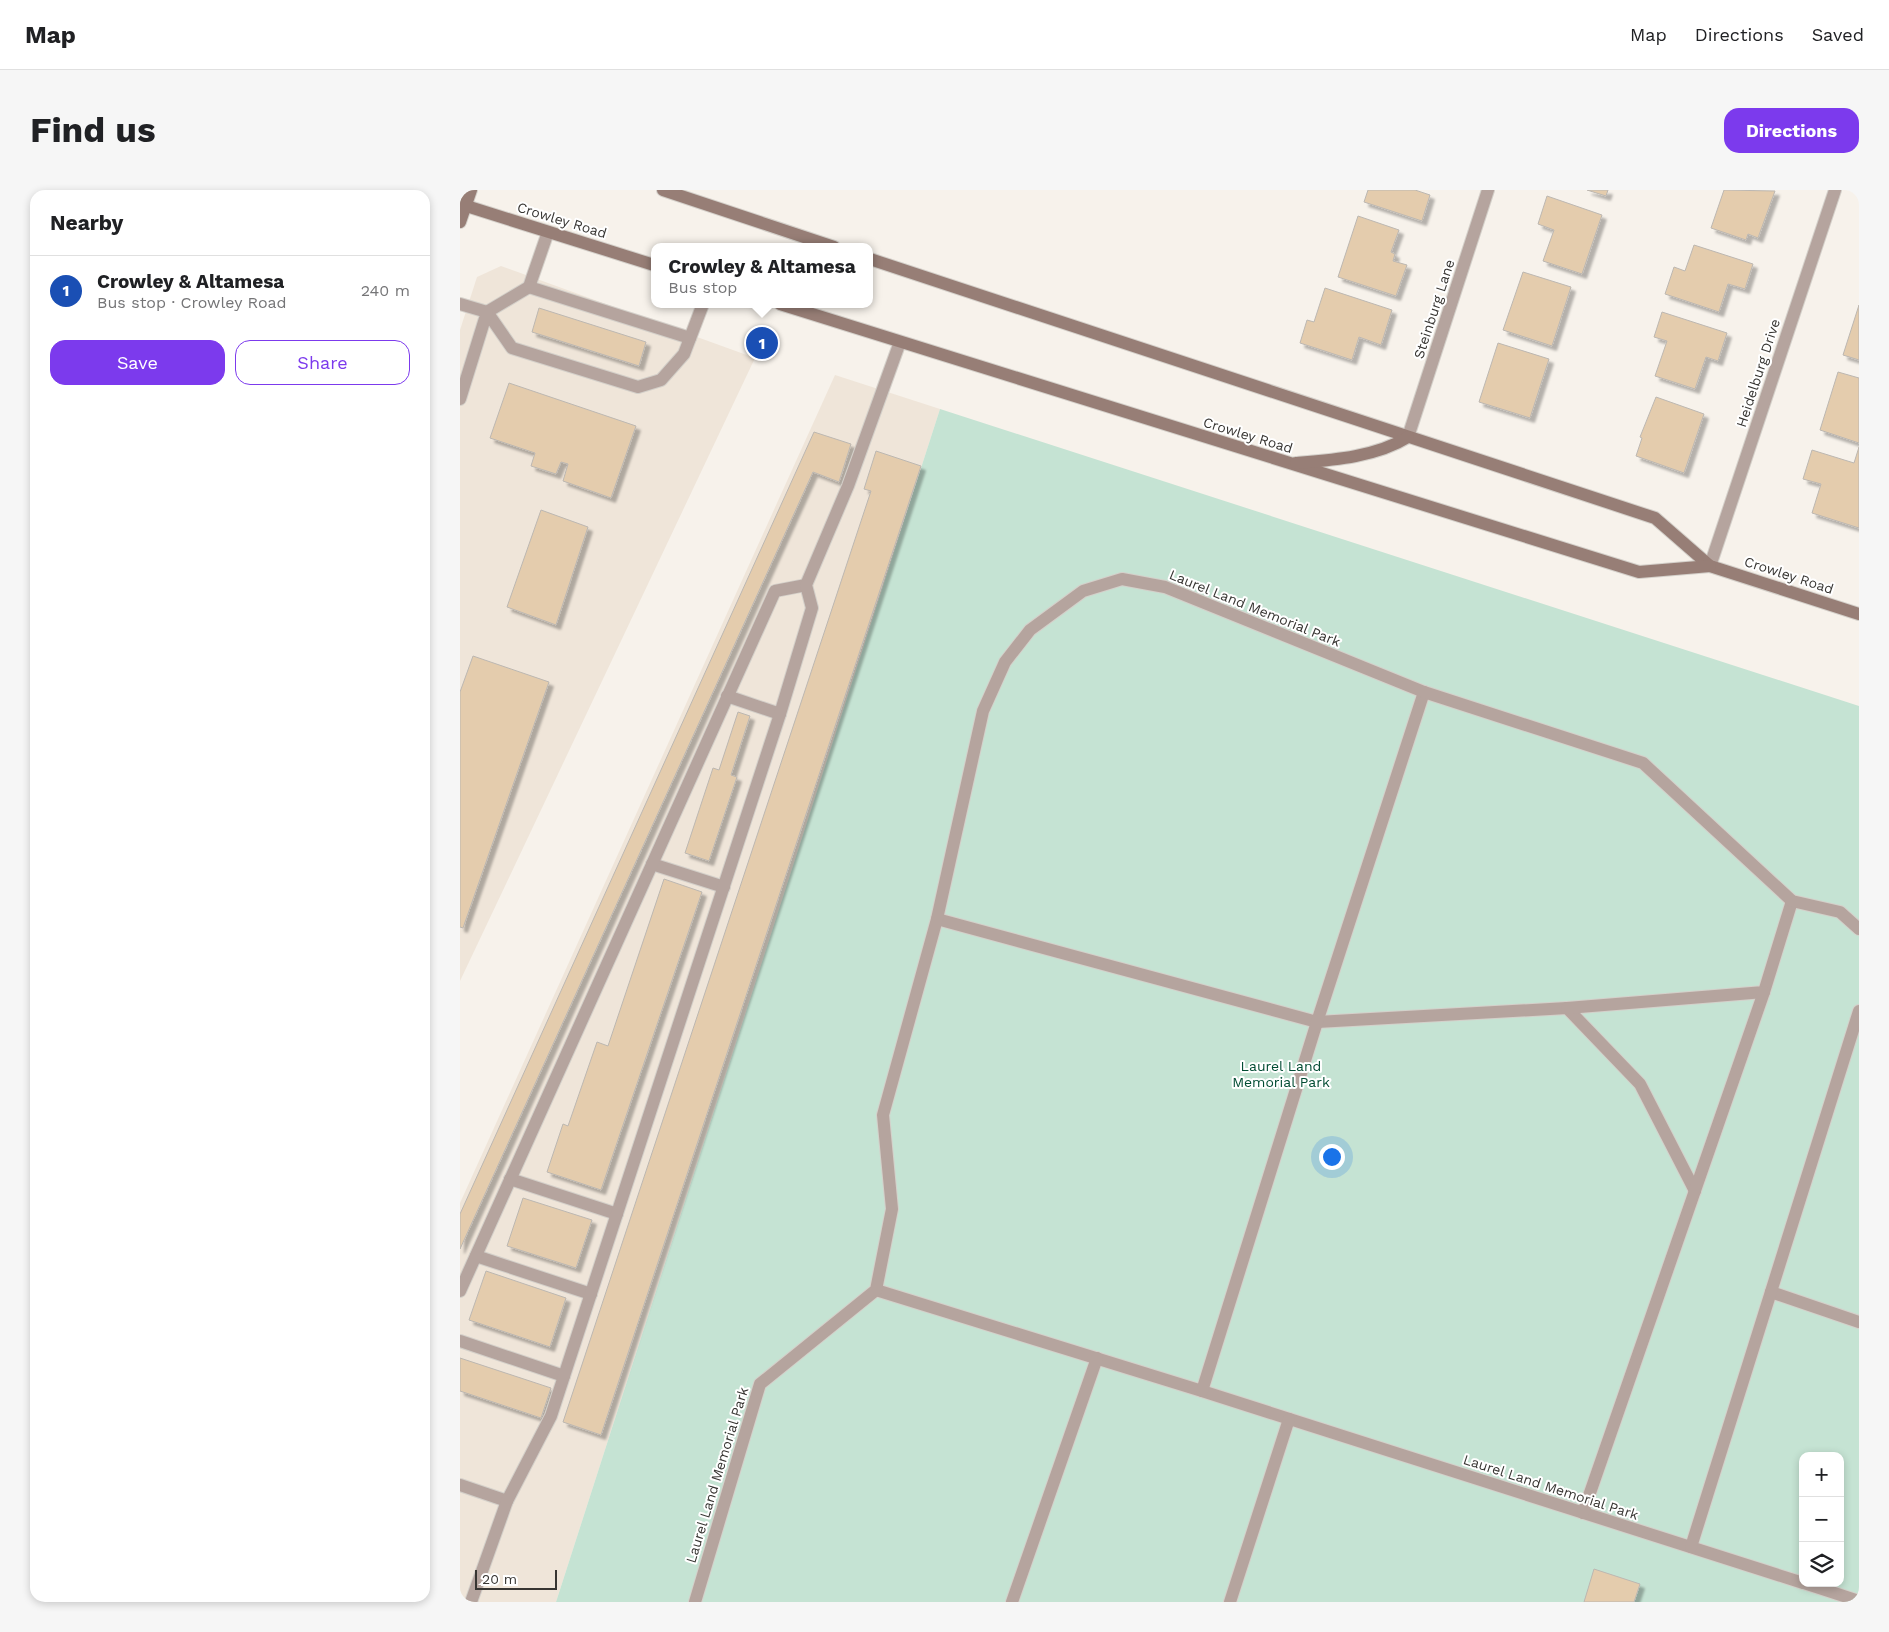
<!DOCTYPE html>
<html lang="en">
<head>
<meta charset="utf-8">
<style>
	body { margin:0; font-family:"Work Sans",sans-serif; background:#f6f6f6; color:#202124 }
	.controls { position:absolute; right:15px; bottom:15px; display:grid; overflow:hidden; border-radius:10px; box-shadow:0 2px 8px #0003 }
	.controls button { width:45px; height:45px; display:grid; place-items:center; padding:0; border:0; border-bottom:1px solid #e0e0e0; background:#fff; color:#202124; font:25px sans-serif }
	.scale { position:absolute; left:15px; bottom:12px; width:82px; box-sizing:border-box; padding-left:5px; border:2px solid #373532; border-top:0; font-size:14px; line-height:18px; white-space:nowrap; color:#373532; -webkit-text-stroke:4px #fff; paint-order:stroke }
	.you { position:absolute; left:871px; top:966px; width:18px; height:18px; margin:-12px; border:4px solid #fff; border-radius:50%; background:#1a73e8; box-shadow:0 0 0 8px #1a73e833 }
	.badge { display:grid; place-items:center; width:32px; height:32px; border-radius:50%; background:#7c3aed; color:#fff; font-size:16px; font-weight:700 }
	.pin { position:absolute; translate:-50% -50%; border:2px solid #fff; box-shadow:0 1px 5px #0006 }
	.popup { position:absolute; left:191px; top:53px; width:222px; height:65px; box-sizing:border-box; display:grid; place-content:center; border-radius:10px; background:#fff; filter:drop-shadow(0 1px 4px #0005); font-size:16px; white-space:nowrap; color:#757577 }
	.popup b { font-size:19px; color:#202124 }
	.popup::after { content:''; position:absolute; left:50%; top:100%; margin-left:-10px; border:10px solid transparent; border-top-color:#fff }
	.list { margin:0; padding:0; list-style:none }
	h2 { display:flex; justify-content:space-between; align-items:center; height:65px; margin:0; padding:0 20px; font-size:21px }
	h2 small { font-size:16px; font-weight:400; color:#757577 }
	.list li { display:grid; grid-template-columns:32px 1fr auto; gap:15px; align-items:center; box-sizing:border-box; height:70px; padding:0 20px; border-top:1px solid #e0e0e0 }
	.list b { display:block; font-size:19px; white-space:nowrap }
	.list p { margin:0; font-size:16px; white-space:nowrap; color:#757577 }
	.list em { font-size:16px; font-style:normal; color:#757577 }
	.actions { display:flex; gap:10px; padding:15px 20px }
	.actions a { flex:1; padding:11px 0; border:1px solid #7c3aed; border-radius:15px; text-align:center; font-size:18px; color:#7c3aed }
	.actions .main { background:#7c3aed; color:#fff }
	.icon { flex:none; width:28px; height:28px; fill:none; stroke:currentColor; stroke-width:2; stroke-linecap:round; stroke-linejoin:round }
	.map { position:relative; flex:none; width:1399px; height:1412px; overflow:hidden; border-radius:15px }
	header { display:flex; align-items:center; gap:30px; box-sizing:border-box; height:70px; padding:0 25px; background:#fff; border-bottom:1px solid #e0e0e0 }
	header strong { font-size:24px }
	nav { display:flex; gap:28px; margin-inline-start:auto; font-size:18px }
	.intro { display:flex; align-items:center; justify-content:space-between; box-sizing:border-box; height:120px; padding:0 30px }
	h1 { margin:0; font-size:35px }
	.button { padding:12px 22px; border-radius:15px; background:#7c3aed; color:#fff; font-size:18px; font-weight:700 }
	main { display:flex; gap:30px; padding:0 30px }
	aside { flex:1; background:#fff; border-radius:15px; box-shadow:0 2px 8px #0003 }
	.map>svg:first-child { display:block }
	.built { fill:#efe5d9 }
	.green { fill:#c5e3d3; fill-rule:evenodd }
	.building { fill:#e4ccad; stroke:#bcb7b1; filter:url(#shadow) }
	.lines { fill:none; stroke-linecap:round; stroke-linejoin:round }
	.service-casing { stroke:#d4d0ca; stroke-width:14 }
	.minor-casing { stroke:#d4d0ca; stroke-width:14 }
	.secondary-casing { stroke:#d4d0ca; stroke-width:14 }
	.service { stroke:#b5a49e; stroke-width:12 }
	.minor { stroke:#b5a49e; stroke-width:12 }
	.secondary { stroke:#977e76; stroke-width:12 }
	.labels { text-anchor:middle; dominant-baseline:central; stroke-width:4; stroke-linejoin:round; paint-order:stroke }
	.street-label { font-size:14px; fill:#373532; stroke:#fff }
	.park-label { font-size:14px; fill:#004b32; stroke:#fff }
</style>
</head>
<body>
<header>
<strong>Map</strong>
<nav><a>Map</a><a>Directions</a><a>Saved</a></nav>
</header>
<div class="intro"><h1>Find us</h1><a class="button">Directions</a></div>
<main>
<aside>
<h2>Nearby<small></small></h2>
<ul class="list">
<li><span class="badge" style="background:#1a4fb4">1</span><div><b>Crowley &amp; Altamesa</b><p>Bus stop · Crowley Road</p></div><em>240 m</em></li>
</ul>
<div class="actions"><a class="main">Save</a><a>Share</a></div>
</aside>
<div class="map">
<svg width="1399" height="1412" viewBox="0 0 1399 1412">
	<defs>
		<filter id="shadow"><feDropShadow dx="4.5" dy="4.5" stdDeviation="1" flood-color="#0004"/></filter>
	</defs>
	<rect width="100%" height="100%" fill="#f7f2eb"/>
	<g class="built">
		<path d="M41 76 295 168 0 791V140L17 87Z"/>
		<path d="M375 185 480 219 96 1412H0V1013Z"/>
	</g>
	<path class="green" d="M480 219 1399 516V1412H96ZM1343 1266H1380V1393H1343Z"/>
	<g class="building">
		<path d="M908 0H955L970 5 962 31 904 12Z"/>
		<path d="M1127 0H1148L1146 6Z"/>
		<path d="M1264 0 1315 1 1298 48 1288 44 1286 50 1251 38Z"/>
		<path d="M1087 6 1142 25 1122 84 1083 71 1094 40 1078 34Z"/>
		<path d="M898 26 939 40 931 62 935 64 933 71 947 75 936 106 878 87Z"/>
		<path d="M1234 55 1293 74 1285 99 1268 94 1259 122 1205 104 1214 77 1225 81Z"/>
		<path d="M1063 82 1111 97 1092 156 1043 140Z"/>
		<path d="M865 98 932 120 921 155 899 147 892 170 840 153 847 130 854 132Z"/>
		<path d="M1399 115V170L1383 165Z"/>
		<path d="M79 118 186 152 179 176 72 142Z"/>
		<path d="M1202 122 1267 143 1258 171 1246 167 1235 199 1195 186 1207 151 1194 147Z"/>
		<path d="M1038 153 1089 169 1070 228 1019 212Z"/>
		<path d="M1378 182 1399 188V253L1360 240Z"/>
		<path d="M49 193 176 236 151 308 103 291 108 274 101 272 96 284 71 276 75 263 30 248Z"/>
		<path d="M1196 207 1244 224 1224 283 1176 266 1182 248 1180 247Z"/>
		<path d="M354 242 391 254 379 292 353 282 0 1059V1024Z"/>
		<path d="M1399 257V338L1352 323 1361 294 1343 289 1352 260 1394 273Z"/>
		<path d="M416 261 461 276 141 1245 103 1232 411 301 404 299Z"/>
		<path d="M81 320 128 337 96 435 47 417Z"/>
		<path d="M13 466 89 492 3 738 0 737V502Z"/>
		<path d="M278 522 290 526 271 585 277 587 249 671 225 663 253 578 259 580Z"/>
		<path d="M204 689 242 702 141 1000 87 982 103 934 108 936 137 852 148 856Z"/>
		<path d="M63 1008 132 1030 116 1078 47 1056Z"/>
		<path d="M26 1081 106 1108 90 1157 9 1130Z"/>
		<path d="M0 1168 91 1198 81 1228 0 1201Z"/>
		<path d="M1134 1379 1180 1394 1174 1412H1124Z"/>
	</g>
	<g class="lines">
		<g class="service-casing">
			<g id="service">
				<path d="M88 42 69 97 27 122 52 158 178 197 201 190 224 164 243 114"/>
				<path d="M69 97 230 148"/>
				<path d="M0 114 27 122 0 209"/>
				<path d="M267 506 320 524"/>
				<path d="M192 674 264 697"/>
				<path d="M477 729 857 832 1107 818 1180 894 1235 1001"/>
				<path d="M1107 818 1304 802 1332 711"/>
				<path d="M50 989 157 1024"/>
				<path d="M16 1066 131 1104"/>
				<path d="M416 1100 742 1201 1343 1393"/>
				<path d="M0 1101 315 401 346 395"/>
				<path d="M1311 1102 1399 1132"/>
				<path d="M0 1151 104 1186"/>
				<path d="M742 1201 857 832 964 502"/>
				<path d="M0 1295 47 1311"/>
				<path d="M1123 1323 1304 802"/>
				<path d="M1231 1357 1399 821"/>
				<path d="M1344 1393 1399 1411"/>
				<path d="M11 1412 47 1311 91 1226 320 524 352 418 346 395 388 296 440 152"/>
				<path d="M235 1412 300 1194 416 1100 432 1019 423 925 477 729 523 521 545 472 570 440 623 401 662 389 705 397 964 502 1183 573 1332 711 1380 722 1399 739"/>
				<path d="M552 1412 637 1168"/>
				<path d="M770 1412 829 1229"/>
			</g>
		</g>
		<g class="minor-casing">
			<g id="minor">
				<path d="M948 247 1028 0"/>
				<path d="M1250 376 1375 0"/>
			</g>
		</g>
		<g class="secondary-casing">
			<g id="secondary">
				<path d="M203 0 374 57"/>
				<path d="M0 14 194 75"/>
				<path d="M0 32 11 0"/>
				<path d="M410 69 1195 328 1250 376 1399 424"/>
				<path d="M320 114 1179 382 1250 376"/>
				<path d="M836 273C873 270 916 267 948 247"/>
			</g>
		</g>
		<use href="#service" class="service"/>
		<use href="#minor" class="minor"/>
		<use href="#secondary" class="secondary"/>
	</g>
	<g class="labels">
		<g class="street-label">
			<text transform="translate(102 30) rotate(17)">Crowley Road</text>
			<text transform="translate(974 119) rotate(-72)">Steinburg Lane</text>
			<text transform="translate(1298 183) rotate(-72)">Heidelburg Drive</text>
			<text transform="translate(788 245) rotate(17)">Crowley Road</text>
			<text transform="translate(1329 385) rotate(18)">Crowley Road</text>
			<text transform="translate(795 418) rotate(22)">Laurel Land Memorial Park</text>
			<text transform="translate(257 1285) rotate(-73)">Laurel Land Memorial Park</text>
			<text transform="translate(1091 1297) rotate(18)">Laurel Land Memorial Park</text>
		</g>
		<g class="park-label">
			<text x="821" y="876">Laurel Land<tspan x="821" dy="16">Memorial Park</tspan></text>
		</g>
	</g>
</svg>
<div class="controls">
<button>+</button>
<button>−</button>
<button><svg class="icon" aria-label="layers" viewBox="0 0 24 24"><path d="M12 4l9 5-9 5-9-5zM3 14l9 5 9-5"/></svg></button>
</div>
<div class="scale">20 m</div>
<div class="you"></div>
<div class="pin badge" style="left:302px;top:153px;background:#1a4fb4">1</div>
<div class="popup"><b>Crowley &amp; Altamesa</b>Bus stop</div>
</div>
</main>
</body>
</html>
